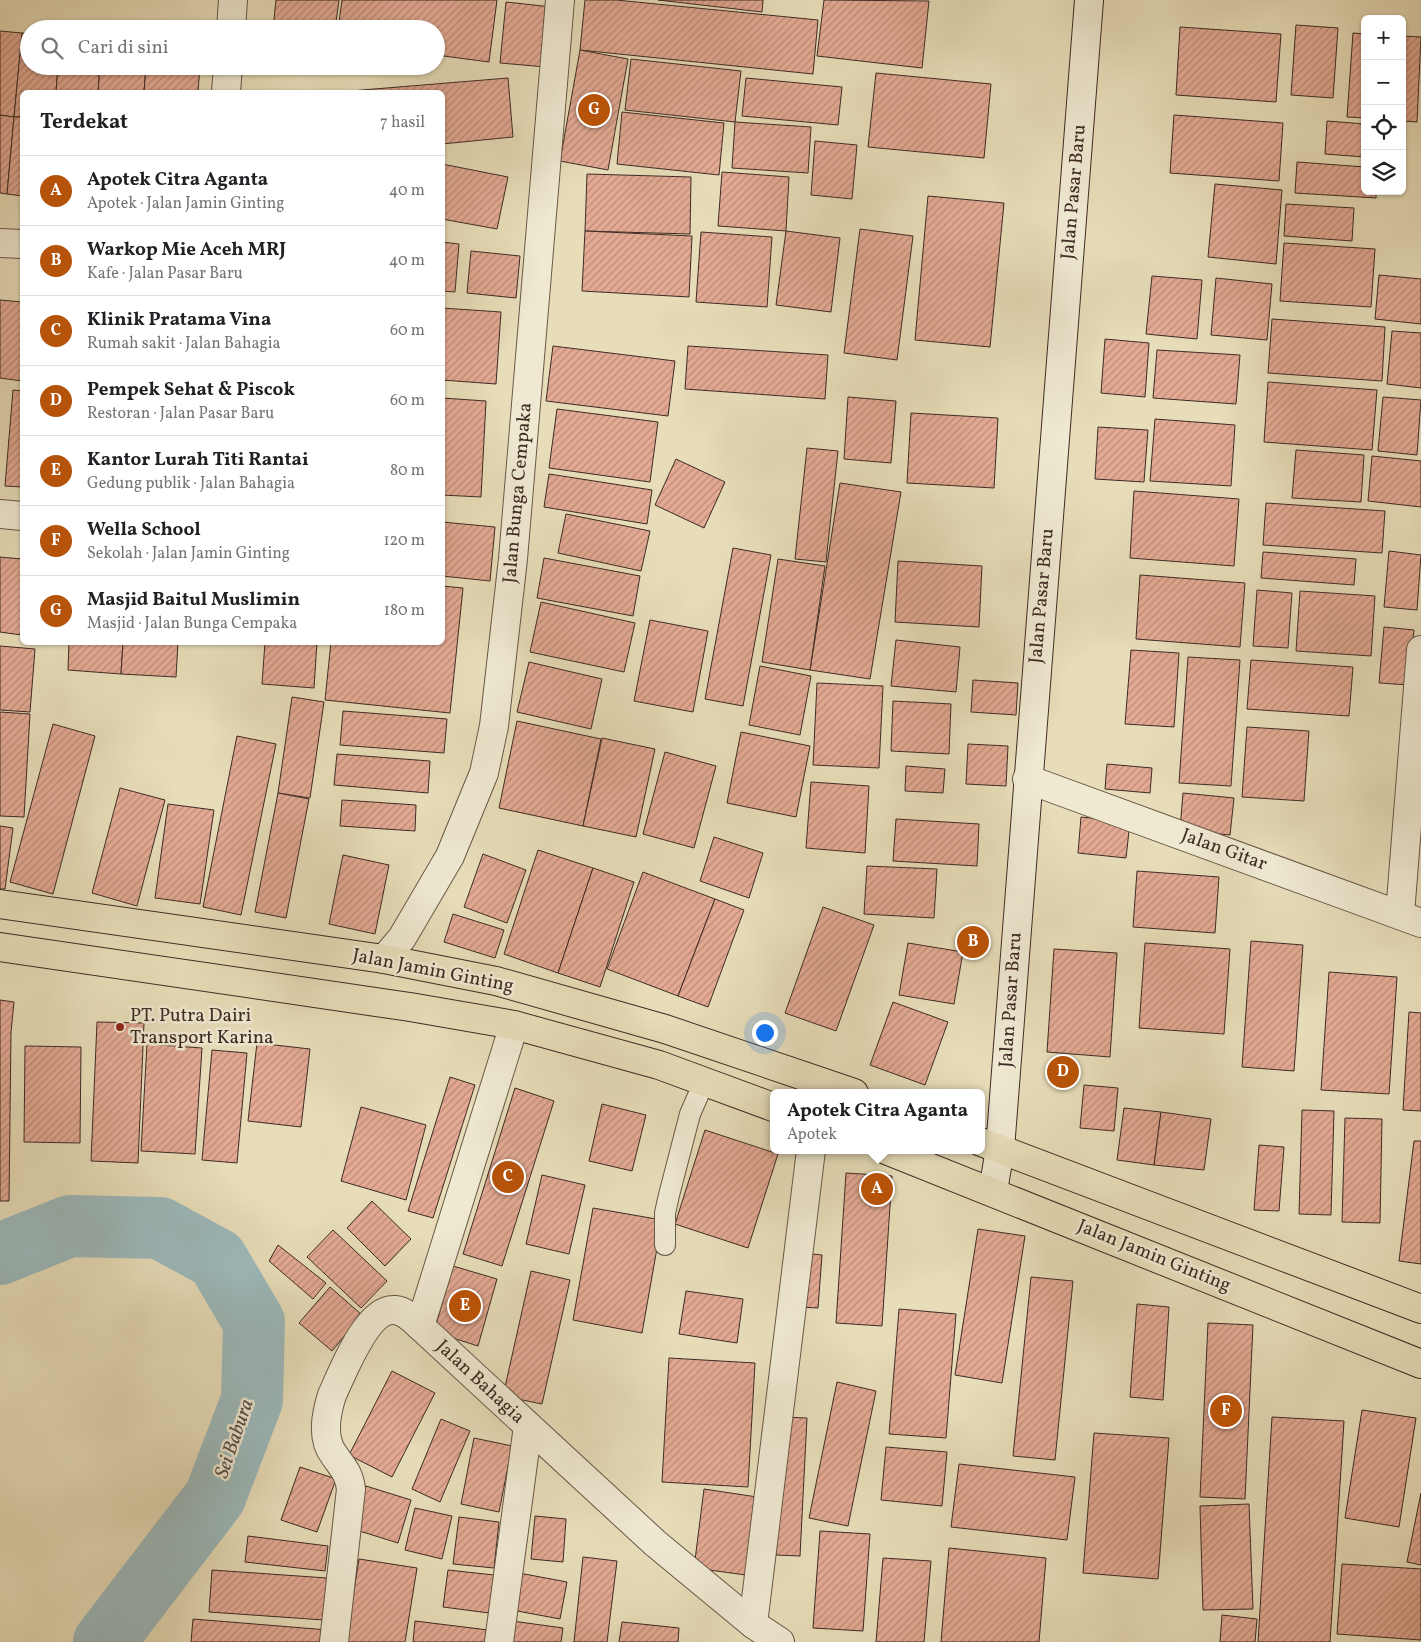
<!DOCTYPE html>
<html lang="id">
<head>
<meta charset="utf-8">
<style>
	body { margin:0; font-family:Vollkorn,serif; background:#f6f6f6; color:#202124 }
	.controls { position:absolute; right:15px; top:15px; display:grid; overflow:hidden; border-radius:8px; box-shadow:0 1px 4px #0004 }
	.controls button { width:45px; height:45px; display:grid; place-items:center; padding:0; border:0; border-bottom:1px solid #e0e0e0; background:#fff; color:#202124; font:25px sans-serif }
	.you { position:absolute; left:764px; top:1032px; width:18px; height:18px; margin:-12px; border:4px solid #fff; border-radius:50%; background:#1a73e8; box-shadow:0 0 0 8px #1a73e833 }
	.badge { display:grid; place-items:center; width:32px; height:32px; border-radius:50%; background:#b45309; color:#fff; font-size:16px; font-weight:700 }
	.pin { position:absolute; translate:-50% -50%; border:2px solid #fff; box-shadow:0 1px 5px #0006 }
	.popup { position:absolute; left:770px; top:1089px; width:215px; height:65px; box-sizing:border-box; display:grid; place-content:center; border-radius:8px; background:#fff; filter:drop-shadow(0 1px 4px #0005); font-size:16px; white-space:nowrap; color:#757577 }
	.popup b { font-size:19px; color:#202124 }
	.popup::after { content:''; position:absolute; left:50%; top:100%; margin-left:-10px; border:10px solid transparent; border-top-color:#fff }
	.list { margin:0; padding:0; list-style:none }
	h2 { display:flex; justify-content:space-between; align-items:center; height:65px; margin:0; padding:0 20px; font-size:21px }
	h2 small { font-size:16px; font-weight:400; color:#757577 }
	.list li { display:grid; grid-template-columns:32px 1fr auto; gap:15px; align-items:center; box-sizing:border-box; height:70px; padding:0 20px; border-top:1px solid #e0e0e0 }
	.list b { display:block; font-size:19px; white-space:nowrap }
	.list p { margin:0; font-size:16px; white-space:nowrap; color:#757577 }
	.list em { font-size:16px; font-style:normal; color:#757577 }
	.icon { flex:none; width:28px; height:28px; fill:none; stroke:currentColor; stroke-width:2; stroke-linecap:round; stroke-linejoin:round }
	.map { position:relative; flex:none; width:1421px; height:1642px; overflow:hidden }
	.search { position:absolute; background:#fff; box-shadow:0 1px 4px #0004; left:20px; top:20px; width:425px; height:55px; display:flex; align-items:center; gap:12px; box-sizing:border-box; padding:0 18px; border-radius:28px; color:#757577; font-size:19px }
	.panel { position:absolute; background:#fff; box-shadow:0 1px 4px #0004; left:20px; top:90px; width:425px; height:555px; border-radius:8px }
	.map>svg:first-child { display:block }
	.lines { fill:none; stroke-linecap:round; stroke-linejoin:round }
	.river { stroke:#9cb9bb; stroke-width:62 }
	.building { fill:url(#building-hatch); stroke:#3e2b23 }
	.lane-casing { stroke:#685848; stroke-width:22 }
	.street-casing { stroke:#685848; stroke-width:30 }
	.secondary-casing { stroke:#3e2b23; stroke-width:30 }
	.primary-casing { stroke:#3e2b23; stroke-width:30 }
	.lane { stroke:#efe9d2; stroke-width:20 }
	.street { stroke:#efe9d2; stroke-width:28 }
	.secondary { stroke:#efe9d2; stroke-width:28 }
	.primary { stroke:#e7ddb9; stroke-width:28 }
	.poi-dot { fill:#8f2418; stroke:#efe9d2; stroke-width:2 }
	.labels { text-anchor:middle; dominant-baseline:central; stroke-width:5; stroke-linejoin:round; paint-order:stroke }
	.street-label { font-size:19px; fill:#3e2b23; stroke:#efe9d2 }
	.poi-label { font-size:19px; fill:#3e2b23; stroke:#efe9d2; text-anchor:start }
	.water-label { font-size:20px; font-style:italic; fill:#564e49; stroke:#efe9d2 }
</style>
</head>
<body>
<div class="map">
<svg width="1421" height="1642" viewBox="0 0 1421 1642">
	<defs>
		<pattern id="building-hatch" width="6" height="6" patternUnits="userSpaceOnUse" patternTransform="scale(1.25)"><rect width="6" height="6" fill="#e4aa94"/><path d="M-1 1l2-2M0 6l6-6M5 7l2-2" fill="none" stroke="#ba8b78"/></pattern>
	</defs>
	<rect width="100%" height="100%" fill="#e7ddb9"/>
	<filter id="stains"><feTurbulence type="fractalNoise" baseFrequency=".004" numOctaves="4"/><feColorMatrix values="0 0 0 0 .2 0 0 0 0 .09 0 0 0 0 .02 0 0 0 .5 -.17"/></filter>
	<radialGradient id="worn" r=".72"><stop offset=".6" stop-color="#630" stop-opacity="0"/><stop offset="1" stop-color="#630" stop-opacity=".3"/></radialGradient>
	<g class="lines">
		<path class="river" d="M0 1254 70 1226 160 1228 217 1259 254 1322 252 1400 215 1497 104 1642"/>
	</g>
	<g class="building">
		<path d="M276 0H339L335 29H273Z"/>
		<path d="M342 0H497L489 62 436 55V29H338Z"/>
		<path d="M585 0H616L818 20 813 74 580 50Z"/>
		<path d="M658 0H763L762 12Z"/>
		<path d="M824 0 929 1 922 68 817 56Z"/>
		<path d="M506 2 552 7 546 67 500 63Z"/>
		<path d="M1296 25 1338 28 1333 98 1291 95Z"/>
		<path d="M1180 27 1281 34 1276 102 1176 95Z"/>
		<path d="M0 31 22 33 14 117 0 115Z"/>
		<path d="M22 33H29V66H58L56 92H22V117H14Z"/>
		<path d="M1353 33 1365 34V118L1347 117Z"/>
		<path d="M1402 36 1421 37 1417 122 1402 121Z"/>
		<path d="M580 50 628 59 608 170 560 161Z"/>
		<path d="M631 59 741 71 735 122 625 110Z"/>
		<path d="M58 66H100L98 92H56Z"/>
		<path d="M100 66H146L144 92H98Z"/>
		<path d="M146 66H200L198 92H144Z"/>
		<path d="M876 73 991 84 984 158 868 147Z"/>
		<path d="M508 78 513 137 442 144V92H338Z"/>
		<path d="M746 78 842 87 838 125 742 116Z"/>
		<path d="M622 112 724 123 719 175 617 164Z"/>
		<path d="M0 115 14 117 7 194 0 193Z"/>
		<path d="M1174 115 1283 123 1279 181 1170 173Z"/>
		<path d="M14 117H22V196L7 194Z"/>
		<path d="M1327 121 1365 124V157L1325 154Z"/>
		<path d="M735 122 811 127 808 173 732 168Z"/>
		<path d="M815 141 857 145 852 199 811 195Z"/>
		<path d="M1297 162 1365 167V191H1376V198L1295 193Z"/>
		<path d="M442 164 508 177 497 229 442 219Z"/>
		<path d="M722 172 789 177 786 231 718 226Z"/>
		<path d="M587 174 691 177 690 234 585 231Z"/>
		<path d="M1215 184 1282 190 1276 264 1208 257Z"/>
		<path d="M928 196 1004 203 990 347 915 340Z"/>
		<path d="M1286 204 1354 208 1352 241 1284 236Z"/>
		<path d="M860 229 913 236 897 360 844 353Z"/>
		<path d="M585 231 692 236 689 297 582 291Z"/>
		<path d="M786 231 840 238 831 312 776 305Z"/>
		<path d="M701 232 772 237 767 307 696 302Z"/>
		<path d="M442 242 459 244 455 292 442 291Z"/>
		<path d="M1284 243 1375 249 1371 307 1280 301Z"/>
		<path d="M471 251 520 256 516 298 467 293Z"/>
		<path d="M1379 275 1421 279V324L1375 319Z"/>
		<path d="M1152 276 1202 280 1197 339 1146 334Z"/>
		<path d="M1216 278 1272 284 1267 340 1211 335Z"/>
		<path d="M0 300 22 302V381L0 378Z"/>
		<path d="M442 308 501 312 496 384 442 380Z"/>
		<path d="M1272 319 1385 327 1382 381 1268 373Z"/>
		<path d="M1392 331 1421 333V388L1387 384Z"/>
		<path d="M1105 339 1149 343 1145 397 1101 393Z"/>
		<path d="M553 346 675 361 668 416 546 401Z"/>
		<path d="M688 346 828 355 825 399 685 389Z"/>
		<path d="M1157 350 1240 355 1236 404 1153 398Z"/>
		<path d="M1268 382 1377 390 1372 450 1264 442Z"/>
		<path d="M13 390 22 391V487L5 486Z"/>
		<path d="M848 397 896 401 891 463 844 459Z"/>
		<path d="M1383 397 1421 400 1417 455 1378 451Z"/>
		<path d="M442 398 486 401 481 497 442 495Z"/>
		<path d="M557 409 658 422 650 482 549 468Z"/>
		<path d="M911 413 998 418 994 488 907 483Z"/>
		<path d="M1155 419 1235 425 1231 486 1150 481Z"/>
		<path d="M1098 427 1148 430 1144 482 1095 479Z"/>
		<path d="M807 448 838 451 826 562 795 559Z"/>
		<path d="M1296 450 1364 455 1361 502 1292 498Z"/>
		<path d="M1372 456 1421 461V507L1368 501Z"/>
		<path d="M676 459 725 482 704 528 655 505Z"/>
		<path d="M549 474 652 490 647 524 544 507Z"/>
		<path d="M840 483 901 492 870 679 810 670Z"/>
		<path d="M1134 491 1239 499 1234 566 1130 558Z"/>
		<path d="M1266 503 1385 511 1382 553 1263 545Z"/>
		<path d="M566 514 650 531 641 571 558 553Z"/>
		<path d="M442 522 495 527 490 581 442 576Z"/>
		<path d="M733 548 771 555 743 706 705 699Z"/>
		<path d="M1389 551 1421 555 1417 610 1384 607Z"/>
		<path d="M1263 552 1356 559 1354 585 1261 578Z"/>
		<path d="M0 557 22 559V635L0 632Z"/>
		<path d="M544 558 640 576 633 616 537 598Z"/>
		<path d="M778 559 825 566 810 670 762 662Z"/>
		<path d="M898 561 982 566 979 627 895 622Z"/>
		<path d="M1140 575 1245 583 1240 647 1136 639Z"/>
		<path d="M442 586 463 588 450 713 325 700 331 642H442Z"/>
		<path d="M1257 590 1292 593 1288 648 1253 646Z"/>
		<path d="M1300 591 1375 596 1371 656 1296 651Z"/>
		<path d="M541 602 635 623 624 672 530 652Z"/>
		<path d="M650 620 708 631 693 712 634 701Z"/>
		<path d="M1384 627 1414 630 1409 685 1379 683Z"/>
		<path d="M896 640 960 647 956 692 891 686Z"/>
		<path d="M69 642H123L121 674 68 670Z"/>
		<path d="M123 642H178L176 677 121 674Z"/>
		<path d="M265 642H317L314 688 262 684Z"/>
		<path d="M0 646 35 649 30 712 0 710Z"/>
		<path d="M1131 650 1179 653 1174 727 1125 724Z"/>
		<path d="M1188 657 1240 660 1231 786 1179 783Z"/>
		<path d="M1251 660 1353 667 1349 716 1247 709Z"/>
		<path d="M529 662 602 679 591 729 517 712Z"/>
		<path d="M760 666 811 676 800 735 749 725Z"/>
		<path d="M973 680 1018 683 1016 715 971 712Z"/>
		<path d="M817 683 883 686 879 768 813 765Z"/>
		<path d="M292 697 324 702 310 798 278 793Z"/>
		<path d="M893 701 951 704 949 754 891 751Z"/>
		<path d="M343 711 447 719 444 753 340 745Z"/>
		<path d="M0 712 30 714 24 817 0 816Z"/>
		<path d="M517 721 601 739 583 826 499 808Z"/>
		<path d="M53 724 95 736 53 894 10 882Z"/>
		<path d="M1247 727 1309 731 1304 801 1242 797Z"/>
		<path d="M741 732 810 746 796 817 727 803Z"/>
		<path d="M237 736 276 744 241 915 203 907Z"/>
		<path d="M602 738 655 749 636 837 583 826Z"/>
		<path d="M968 744 1008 746 1006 786 966 784Z"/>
		<path d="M665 752 716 766 694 848 643 834Z"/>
		<path d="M337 754 430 761 428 793 334 785Z"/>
		<path d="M1107 764 1152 768 1150 793 1105 789Z"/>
		<path d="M906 766 945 769 943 793 905 791Z"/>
		<path d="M811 782 869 786 865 853 806 848Z"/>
		<path d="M120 788 165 800 137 906 92 893Z"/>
		<path d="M278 793 309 799 286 918 255 912Z"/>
		<path d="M1183 793 1234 798 1230 835 1180 830Z"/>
		<path d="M342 800 416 805 415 831 340 826Z"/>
		<path d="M168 804 214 810 200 904 155 898Z"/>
		<path d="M1081 817 1130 822 1126 858 1078 853Z"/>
		<path d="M896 819 979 824 977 866 893 861Z"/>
		<path d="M0 826 13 828 5 889H0Z"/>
		<path d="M714 837 763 853 749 898 700 881Z"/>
		<path d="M538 850 593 868 558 973 504 954Z"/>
		<path d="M483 854 526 870 507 923 464 907Z"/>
		<path d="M343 855 389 865 375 934 329 924Z"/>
		<path d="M867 866 937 869 934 918 864 914Z"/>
		<path d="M593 868 634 882 600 987 558 973Z"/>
		<path d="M1137 871 1219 877 1215 933 1133 927Z"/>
		<path d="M643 872 715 899 678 996 607 969Z"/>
		<path d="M715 899 744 910 708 1007 678 996Z"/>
		<path d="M823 907 874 925 836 1031 785 1013Z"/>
		<path d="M453 914 504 930 495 958 444 942Z"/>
		<path d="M1251 941 1303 945 1294 1071 1242 1067Z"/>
		<path d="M908 943 963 952 954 1004 899 995Z"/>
		<path d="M1145 943 1230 949 1224 1034 1139 1028Z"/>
		<path d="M1054 949 1117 953 1110 1057 1047 1052Z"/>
		<path d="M1329 972 1397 977 1389 1094 1321 1090Z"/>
		<path d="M0 1000 14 1002 11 1032 9 1201H0Z"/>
		<path d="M893 1002 948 1022 925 1085 870 1065Z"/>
		<path d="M1409 1012 1421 1013V1111L1403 1110Z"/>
		<path d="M97 1022 144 1023 138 1163 91 1161Z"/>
		<path d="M257 1043 310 1049 301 1127 248 1121Z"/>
		<path d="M147 1044 202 1048 195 1154 141 1151Z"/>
		<path d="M25 1046 81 1047 80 1143 24 1142Z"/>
		<path d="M212 1050 247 1053 237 1163 202 1160Z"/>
		<path d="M450 1077 475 1085 433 1218 408 1211Z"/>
		<path d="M1084 1085 1118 1088 1114 1131 1080 1128Z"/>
		<path d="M515 1088 554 1101 502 1266 463 1254Z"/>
		<path d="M602 1104 646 1115 632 1171 589 1161Z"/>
		<path d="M361 1107 426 1125 406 1200 341 1181Z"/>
		<path d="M1124 1108 1161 1112 1154 1165 1117 1160Z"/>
		<path d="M1302 1110 1334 1111 1331 1215 1299 1214Z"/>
		<path d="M1161 1112 1211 1119 1204 1170 1154 1165Z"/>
		<path d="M1345 1118 1382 1119 1380 1223 1342 1222Z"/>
		<path d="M705 1130 778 1154 748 1248 675 1224Z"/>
		<path d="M1414 1141H1421V1264L1399 1261Z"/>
		<path d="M1259 1145 1284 1147 1279 1211 1254 1210Z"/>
		<path d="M846 1173 892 1176 882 1326 836 1323Z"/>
		<path d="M542 1175 585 1185 569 1254 526 1244Z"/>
		<path d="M372 1201 411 1239 385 1266 347 1228Z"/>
		<path d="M593 1208 662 1220 642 1333 573 1320Z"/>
		<path d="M978 1229 1025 1236 1002 1383 955 1375Z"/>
		<path d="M333 1230 387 1281 361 1308 307 1257Z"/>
		<path d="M278 1245 326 1283 313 1299 269 1261Z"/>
		<path d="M803 1253 822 1255 818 1308 799 1307Z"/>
		<path d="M453 1266 497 1279 478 1346 434 1332Z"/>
		<path d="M531 1271 570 1280 542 1404 503 1396Z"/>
		<path d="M1031 1277 1073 1281 1055 1460 1013 1456Z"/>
		<path d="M330 1287 362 1315 332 1351 299 1323Z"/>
		<path d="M686 1291 743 1299 737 1343 679 1334Z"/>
		<path d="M1137 1304 1169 1307 1163 1400 1130 1397Z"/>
		<path d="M899 1309 956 1314 946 1438 889 1434Z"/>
		<path d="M1208 1323 1253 1325 1245 1499 1200 1497Z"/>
		<path d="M669 1358 755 1363 748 1487 662 1482Z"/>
		<path d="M392 1371 435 1393 392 1477 349 1455Z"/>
		<path d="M837 1382 876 1391 848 1526 809 1518Z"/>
		<path d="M1362 1410 1416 1418 1399 1527 1345 1518Z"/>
		<path d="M783 1417 807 1418 800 1556 776 1555Z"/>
		<path d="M1272 1417 1344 1421 1330 1642H1258Z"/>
		<path d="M441 1419 470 1431 440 1502 412 1489Z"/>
		<path d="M1094 1433 1169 1438 1158 1579 1083 1573Z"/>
		<path d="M474 1438 512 1446 499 1512 461 1504Z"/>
		<path d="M886 1447 947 1452 942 1506 881 1500Z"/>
		<path d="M959 1464 1075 1477 1067 1540 951 1527Z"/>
		<path d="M300 1467 336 1479 317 1532 281 1520Z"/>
		<path d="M366 1486 411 1500 398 1543 353 1529Z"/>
		<path d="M704 1489 757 1497 746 1575 694 1568Z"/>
		<path d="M1421 1493V1565L1407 1562Z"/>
		<path d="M1249 1504 1253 1609 1203 1610 1200 1506Z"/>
		<path d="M415 1508 452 1516 442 1559 405 1550Z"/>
		<path d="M535 1516 566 1519 563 1562 531 1559Z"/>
		<path d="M459 1517 499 1522 494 1568 453 1564Z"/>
		<path d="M820 1531 870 1534 863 1631 813 1628Z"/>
		<path d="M248 1536 328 1546 325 1571 245 1562Z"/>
		<path d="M949 1548 1046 1558 1039 1642H941Z"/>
		<path d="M583 1557 617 1561 607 1642H574Z"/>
		<path d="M883 1558 931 1561 924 1642H876Z"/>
		<path d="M359 1559 417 1568 405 1642H346Z"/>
		<path d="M1342 1564 1421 1569V1640L1337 1634Z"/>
		<path d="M212 1570 327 1578 324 1620 209 1612Z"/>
		<path d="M448 1570 494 1575 489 1613 443 1607Z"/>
		<path d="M519 1573 567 1582 560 1619 512 1610Z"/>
		<path d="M1222 1615 1257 1619 1255 1642H1220Z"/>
		<path d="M193 1619 328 1630 327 1642H191Z"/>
		<path d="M415 1621 488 1630 486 1642H413Z"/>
		<path d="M512 1621 563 1628 561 1642H509Z"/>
		<path d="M622 1622 679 1628 678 1642H619Z"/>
	</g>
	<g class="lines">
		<g class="lane-casing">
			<path id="lane" d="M665 1245V1213L669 1195 690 1114 704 1082"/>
		</g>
		<g class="street-casing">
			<g id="street">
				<path d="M231 29 233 0"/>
				<path d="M226 92 228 66"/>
				<path d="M0 243 22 244"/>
				<path d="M0 514 22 516"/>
				<path d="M1027 779 1421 923"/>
				<path d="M1400 914 1421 650"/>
				<path d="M384 959 402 938 450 856 484 773 494 726 513 559 560 0"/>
				<path d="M420 1326 514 1025"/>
				<path d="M753 1624 811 1150"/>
				<path d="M334 1642 351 1489C349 1473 343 1468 334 1455 321 1438 326 1414 332 1395 342 1374 367 1307 395 1310 406 1311 413 1320 420 1326L655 1543 753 1624 780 1642"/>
				<path d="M499 1642 528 1426"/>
			</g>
		</g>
		<g class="secondary-casing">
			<path id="secondary" d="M993 1191 1000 1149 1089 0"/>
		</g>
		<g class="primary-casing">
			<g id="primary">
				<path d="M0 904 384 959 496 981 665 1029 854 1093"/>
				<path d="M0 947 410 1007 514 1025 659 1065 773 1107"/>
				<path d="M981 1142 1421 1309"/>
				<path d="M886 1150 1421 1364"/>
			</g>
		</g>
		<use href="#lane" class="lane"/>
		<use href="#street" class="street"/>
		<use href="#secondary" class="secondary"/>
		<use href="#primary" class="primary"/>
	</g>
	<circle class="poi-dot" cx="120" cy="1027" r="5"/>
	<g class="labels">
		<g class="street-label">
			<text transform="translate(1074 192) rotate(-85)">Jalan Pasar Baru</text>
			<text transform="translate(518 493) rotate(-85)">Jalan Bunga Cempaka</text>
			<text transform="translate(1042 596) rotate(-85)">Jalan Pasar Baru</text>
			<text transform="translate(1224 850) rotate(20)">Jalan Gitar</text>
			<text transform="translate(433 971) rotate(11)">Jalan Jamin Ginting</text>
			<text transform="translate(1011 1000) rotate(-86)">Jalan Pasar Baru</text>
			<text transform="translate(1154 1256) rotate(22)">Jalan Jamin Ginting</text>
			<text transform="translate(480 1382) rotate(43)">Jalan Bahagia</text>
		</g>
		<g class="poi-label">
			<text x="130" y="1016">PT. Putra Dairi<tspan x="130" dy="22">Transport Karina</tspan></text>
		</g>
		<g class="water-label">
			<text transform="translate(235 1439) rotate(-71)">Sei Babura</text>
		</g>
	</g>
	<rect width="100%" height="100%" filter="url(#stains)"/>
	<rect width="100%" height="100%" fill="url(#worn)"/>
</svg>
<div class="controls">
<button>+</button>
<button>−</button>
<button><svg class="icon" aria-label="locate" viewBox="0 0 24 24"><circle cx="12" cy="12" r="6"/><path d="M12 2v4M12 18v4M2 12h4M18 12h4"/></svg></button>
<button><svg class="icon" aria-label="layers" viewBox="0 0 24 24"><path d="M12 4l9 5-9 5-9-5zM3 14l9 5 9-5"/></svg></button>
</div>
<div class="you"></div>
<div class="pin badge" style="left:877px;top:1189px">A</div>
<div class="popup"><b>Apotek Citra Aganta</b>Apotek</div>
<div class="pin badge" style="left:973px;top:942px">B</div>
<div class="pin badge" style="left:508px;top:1177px">C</div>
<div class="pin badge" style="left:1063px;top:1072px">D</div>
<div class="pin badge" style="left:465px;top:1306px">E</div>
<div class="pin badge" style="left:1226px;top:1411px">F</div>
<div class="pin badge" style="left:594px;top:110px">G</div>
<div class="search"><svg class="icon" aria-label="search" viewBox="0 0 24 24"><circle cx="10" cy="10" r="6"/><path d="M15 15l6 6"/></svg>Cari di sini</div>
<section class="panel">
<h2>Terdekat<small>7 hasil</small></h2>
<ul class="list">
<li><span class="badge">A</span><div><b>Apotek Citra Aganta</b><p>Apotek · Jalan Jamin Ginting</p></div><em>40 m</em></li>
<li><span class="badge">B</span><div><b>Warkop Mie Aceh MRJ</b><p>Kafe · Jalan Pasar Baru</p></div><em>40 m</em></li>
<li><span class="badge">C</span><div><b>Klinik Pratama Vina</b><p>Rumah sakit · Jalan Bahagia</p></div><em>60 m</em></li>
<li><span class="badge">D</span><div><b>Pempek Sehat &amp; Piscok</b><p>Restoran · Jalan Pasar Baru</p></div><em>60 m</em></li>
<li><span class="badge">E</span><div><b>Kantor Lurah Titi Rantai</b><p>Gedung publik · Jalan Bahagia</p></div><em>80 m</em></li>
<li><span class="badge">F</span><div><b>Wella School</b><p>Sekolah · Jalan Jamin Ginting</p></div><em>120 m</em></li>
<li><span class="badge">G</span><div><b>Masjid Baitul Muslimin</b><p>Masjid · Jalan Bunga Cempaka</p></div><em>180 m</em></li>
</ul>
</section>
</div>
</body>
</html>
